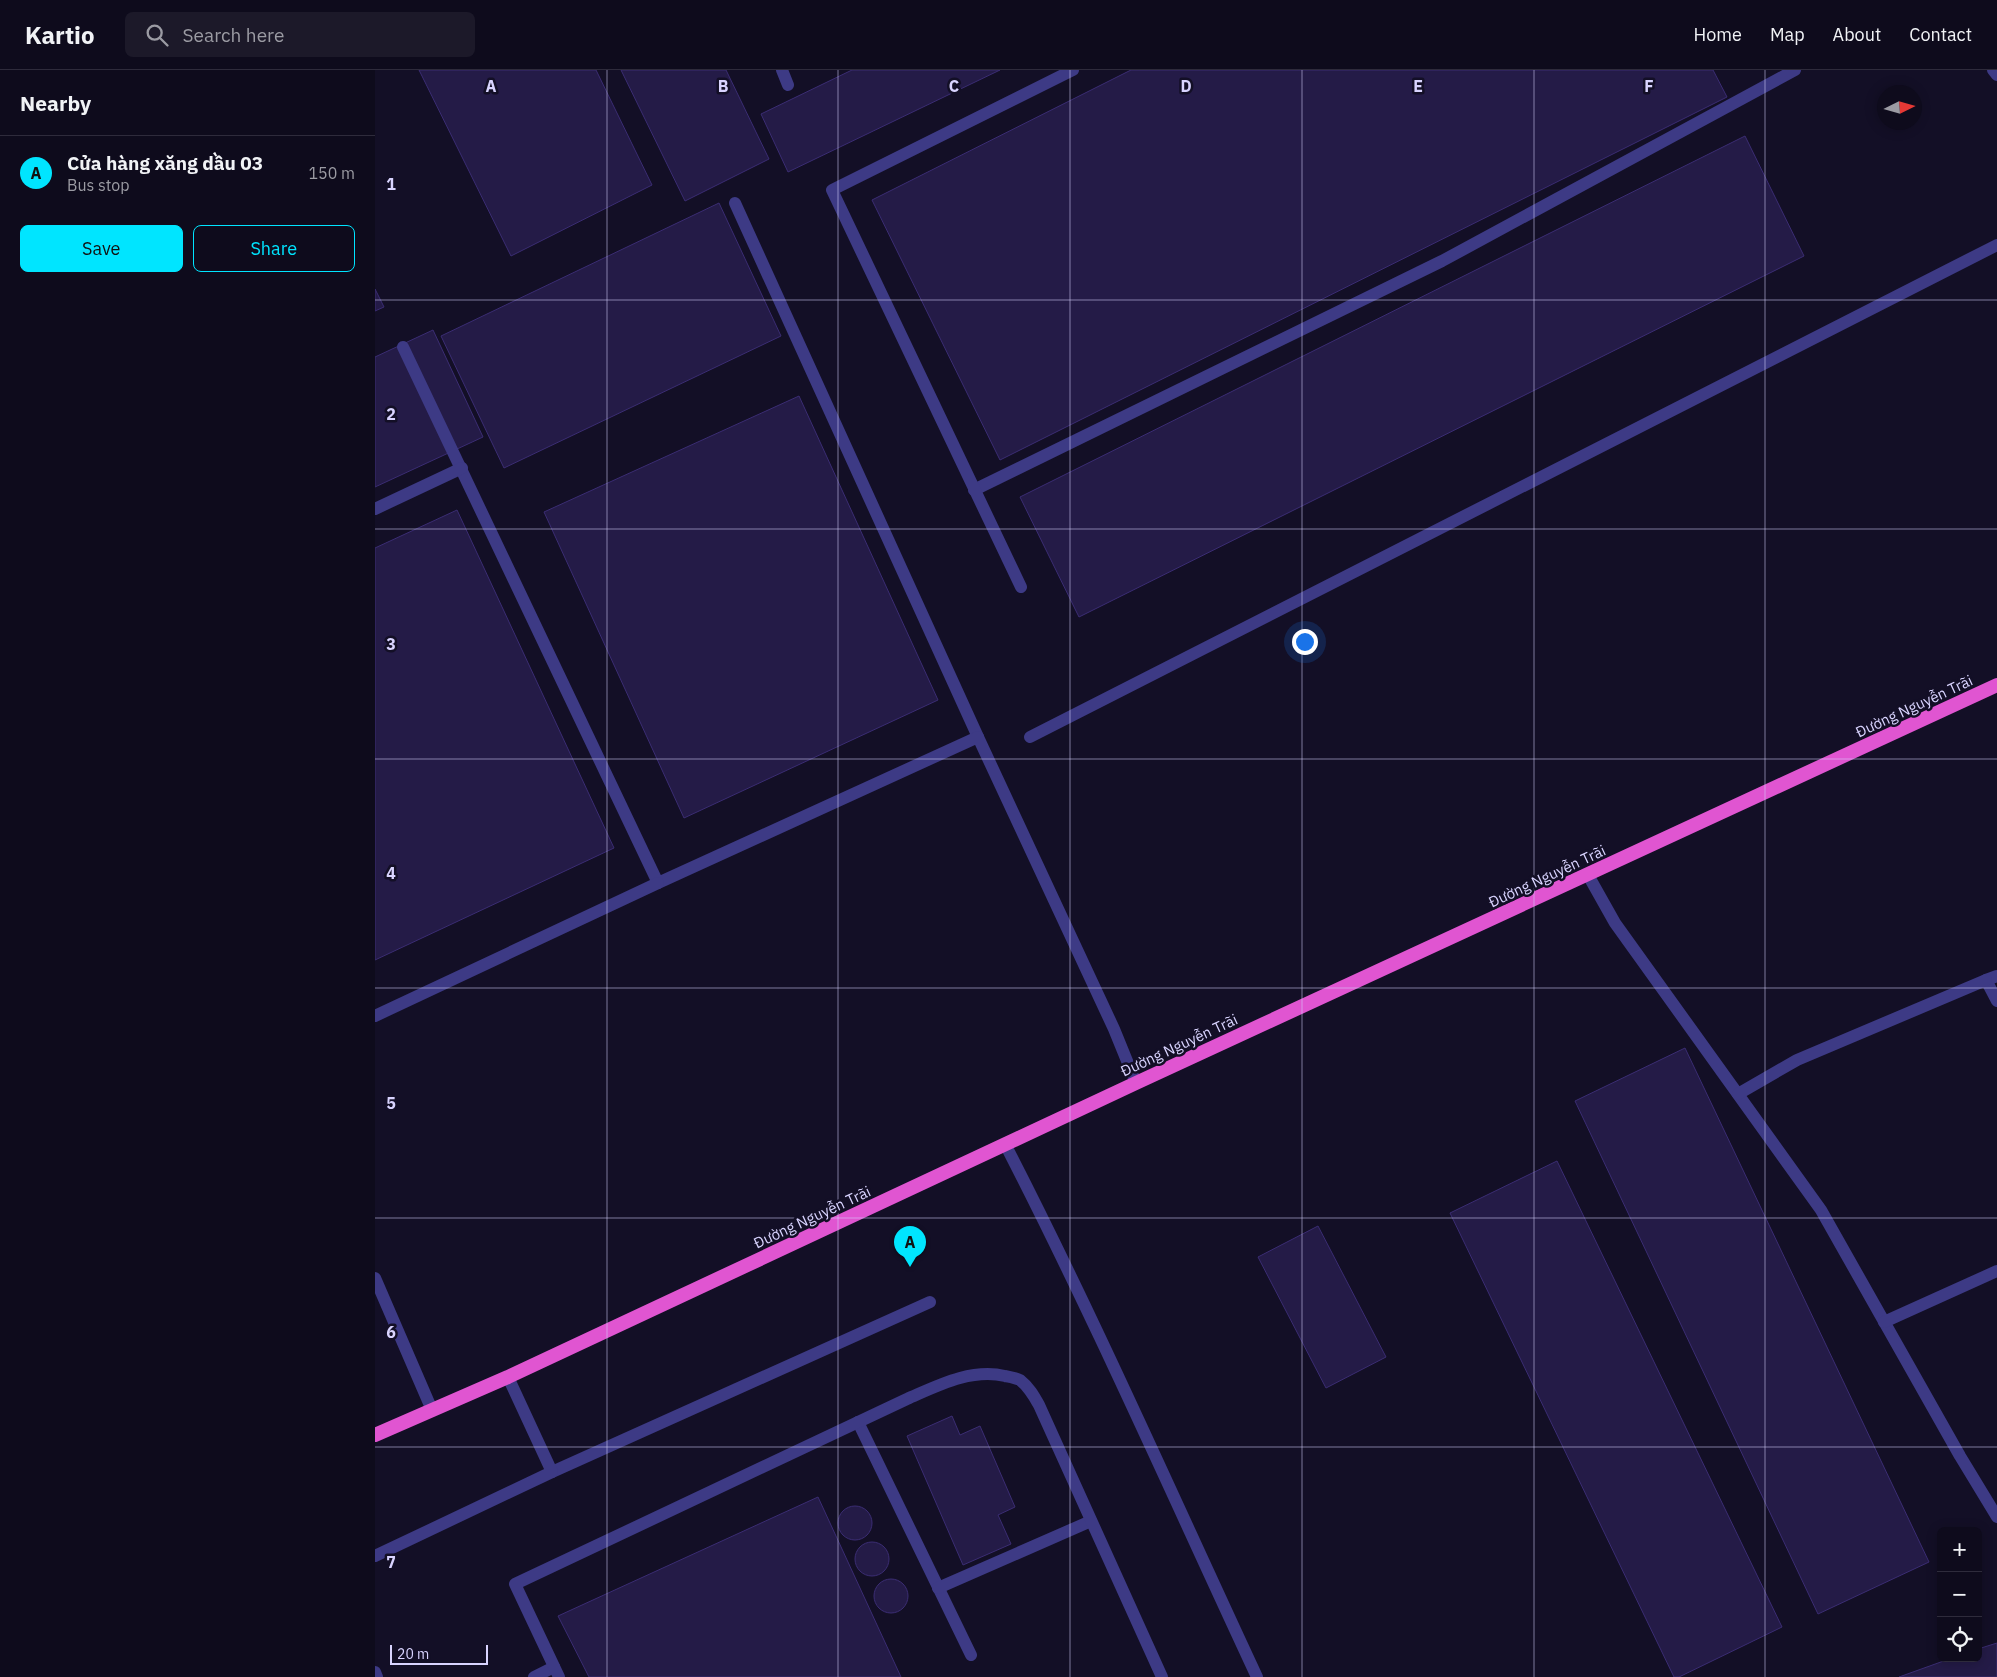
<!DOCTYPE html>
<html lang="en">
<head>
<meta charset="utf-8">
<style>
	body { margin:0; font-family:"IBM Plex Sans",sans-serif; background:#1c1929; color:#f1f3f6 }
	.controls { position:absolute; right:15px; bottom:15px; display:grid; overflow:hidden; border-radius:8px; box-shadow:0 2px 12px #0003 }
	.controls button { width:45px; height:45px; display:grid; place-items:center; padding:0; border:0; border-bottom:1px solid #2e2b3b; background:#0e0b1c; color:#f1f3f6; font:25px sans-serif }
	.compass { position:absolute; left:1502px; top:15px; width:45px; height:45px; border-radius:50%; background:#0e0b1c; box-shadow:0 2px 12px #0003; rotate:85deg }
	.scale { position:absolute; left:15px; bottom:12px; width:98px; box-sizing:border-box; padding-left:5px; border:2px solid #d9d4ff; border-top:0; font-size:14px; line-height:18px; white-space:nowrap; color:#d9d4ff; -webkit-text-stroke:4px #130f26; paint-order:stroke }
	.you { position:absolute; left:929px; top:571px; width:18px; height:18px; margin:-12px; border:4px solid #fff; border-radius:50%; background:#1a73e8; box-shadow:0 0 0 8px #1a73e833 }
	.badge { display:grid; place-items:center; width:32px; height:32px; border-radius:50%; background:#00e5ff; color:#111; font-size:16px; font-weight:700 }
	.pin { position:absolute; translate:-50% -41px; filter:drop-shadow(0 1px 2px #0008) }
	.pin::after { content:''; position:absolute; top:26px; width:18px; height:15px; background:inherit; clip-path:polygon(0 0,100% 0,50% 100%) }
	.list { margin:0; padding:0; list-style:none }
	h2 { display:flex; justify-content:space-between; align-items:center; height:65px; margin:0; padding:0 20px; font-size:21px }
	h2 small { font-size:16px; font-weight:400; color:#9b9ba3 }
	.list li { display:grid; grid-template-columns:32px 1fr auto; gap:15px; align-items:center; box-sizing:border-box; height:75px; padding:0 20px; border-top:1px solid #2e2b3b }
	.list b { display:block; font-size:19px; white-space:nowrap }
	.list p { margin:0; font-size:16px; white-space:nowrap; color:#9b9ba3 }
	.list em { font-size:16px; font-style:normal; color:#9b9ba3 }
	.actions { display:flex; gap:10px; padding:15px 20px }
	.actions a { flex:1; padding:11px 0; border:1px solid #00e5ff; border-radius:8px; text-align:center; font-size:18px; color:#00e5ff }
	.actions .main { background:#00e5ff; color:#111 }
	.icon { flex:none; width:28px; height:28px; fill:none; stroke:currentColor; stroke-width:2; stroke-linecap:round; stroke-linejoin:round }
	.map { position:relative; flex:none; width:1622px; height:1607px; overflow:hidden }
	header { display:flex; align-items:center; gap:30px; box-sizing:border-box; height:70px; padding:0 25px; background:#0e0b1c; border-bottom:1px solid #2e2b3b }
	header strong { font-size:24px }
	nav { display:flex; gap:28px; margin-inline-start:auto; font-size:18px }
	.search { width:350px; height:45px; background:#1c1929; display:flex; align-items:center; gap:12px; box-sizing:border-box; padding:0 18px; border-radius:8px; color:#9b9ba3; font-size:19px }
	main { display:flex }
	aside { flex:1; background:#0e0b1c }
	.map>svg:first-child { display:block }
	.building { fill:#241b47; stroke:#3b2d73 }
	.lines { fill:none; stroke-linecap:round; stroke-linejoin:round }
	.service { stroke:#3d3a85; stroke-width:12 }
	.minor { stroke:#3d3a85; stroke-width:12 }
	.tertiary { stroke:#3d3a85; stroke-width:12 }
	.trunk { stroke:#e055d1; stroke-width:14 }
	.grid { fill:none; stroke:#d9d4ff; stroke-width:1; stroke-opacity:0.55 }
	.labels { text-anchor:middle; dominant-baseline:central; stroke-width:5; stroke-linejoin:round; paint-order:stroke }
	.street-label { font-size:15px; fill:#d9d4ff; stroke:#130f26 }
	.grid-label { font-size:16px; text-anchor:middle; font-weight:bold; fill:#d9d4ff; stroke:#130f26; stroke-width:5; stroke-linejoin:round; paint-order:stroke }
</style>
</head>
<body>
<header>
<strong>Kartio</strong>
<div class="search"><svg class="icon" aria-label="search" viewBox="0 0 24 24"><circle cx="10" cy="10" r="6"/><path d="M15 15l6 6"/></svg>Search here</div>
<nav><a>Home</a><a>Map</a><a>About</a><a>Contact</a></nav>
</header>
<main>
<aside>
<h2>Nearby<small></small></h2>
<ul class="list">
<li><span class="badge">A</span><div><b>Cửa hàng xăng dầu 03</b><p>Bus stop</p></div><em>150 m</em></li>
</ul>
<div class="actions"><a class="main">Save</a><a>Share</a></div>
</aside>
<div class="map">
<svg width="1622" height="1607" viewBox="0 0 1622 1607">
	<rect width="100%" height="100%" fill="#130f26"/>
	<g class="building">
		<path d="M44 0H221L277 115 136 186Z"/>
		<path d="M246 0H351L394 89 310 131Z"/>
		<path d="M477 0H625L413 102 386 44Z"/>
		<path d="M756 0H1338L1352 27 625 390 497 130Z"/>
		<path d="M1370 66 1429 186 704 547 645 427Z"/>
		<path d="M344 133 406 266 129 398 66 266Z"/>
		<path d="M0 219 9 237 0 241Z"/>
		<path d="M58 260 108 367 0 417V287Z"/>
		<path d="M424 326 563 630 309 748 169 442Z"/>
		<path d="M82 440 239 778 0 890V478Z"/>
		<path d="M1310 978 1554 1492 1443 1544 1200 1031Z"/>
		<path d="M1182 1091 1407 1557 1304 1607H1299L1075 1143Z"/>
		<path d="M943 1156 1011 1287 951 1318 883 1187Z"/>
		<path d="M577 1346 585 1365 605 1356 640 1437 623 1445 636 1474 588 1495 532 1366Z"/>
		<path d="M443 1427 526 1607H214L183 1546Z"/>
		<circle cx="480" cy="1453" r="17"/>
		<circle cx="497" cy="1489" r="17"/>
		<circle cx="516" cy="1526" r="17"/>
		<path d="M1622 1573V1607H1524L1577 1588H1603V1579Z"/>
	</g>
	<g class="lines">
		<g class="service">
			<path d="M407 0 413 15"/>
			<path d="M360 133 603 667"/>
			<path d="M28 277 283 813 603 667 739 959 761 1013"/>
			<path d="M599 420 1067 191 1420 0"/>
			<path d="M0 439 87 398"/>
			<path d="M646 517 457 120 698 0"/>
			<path d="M1213 805 1240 853 1446 1140 1585 1386 1622 1447"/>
			<path d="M1622 906 1611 910 1622 931"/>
			<path d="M0 946 283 813"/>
			<path d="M1363 1024 1422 990 1611 910"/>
			<path d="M630 1074C720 1249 799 1429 882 1607"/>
			<path d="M0 1208 57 1340"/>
			<path d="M1509 1252 1622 1201"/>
			<path d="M483 1352 596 1585"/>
			<path d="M563 1518 716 1451"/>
			<path d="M0 1602 2 1607"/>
			<path d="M159 1607 179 1597"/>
			<path d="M184 1607 140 1514 532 1329C562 1316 596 1298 630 1306 635 1307 641 1308 645 1310 654 1317 659 1326 664 1335L787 1607"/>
		</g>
		<g class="minor">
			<path d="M655 667 1622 175"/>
			<path d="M177 1402 555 1232"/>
			<path d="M0 1486 177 1402 133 1307"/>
		</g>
		<path class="tertiary" d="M1618 0 1622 5"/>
		<path class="trunk" d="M0 1365 133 1307 761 1013 1622 615"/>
	</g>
	<path class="grid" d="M232 0V1607M463 0V1607M695 0V1607M927 0V1607M1159 0V1607M1390 0V1607M0 230H1622M0 459H1622M0 689H1622M0 918H1622M0 1148H1622M0 1377H1622"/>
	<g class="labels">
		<g class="street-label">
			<text transform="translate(1539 636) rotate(-25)">Đường Nguyễn Trãi</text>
			<text transform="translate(1172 806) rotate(-25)">Đường Nguyễn Trãi</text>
			<text transform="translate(804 975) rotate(-25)">Đường Nguyễn Trãi</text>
			<text transform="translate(437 1147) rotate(-25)">Đường Nguyễn Trãi</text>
		</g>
	</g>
	<g class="grid-label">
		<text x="116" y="22">A</text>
		<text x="348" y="22">B</text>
		<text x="579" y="22">C</text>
		<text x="811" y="22">D</text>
		<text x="1043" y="22">E</text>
		<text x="1274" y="22">F</text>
		<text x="16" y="120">1</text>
		<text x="16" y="350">2</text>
		<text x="16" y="580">3</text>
		<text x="16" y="809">4</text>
		<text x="16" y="1039">5</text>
		<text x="16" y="1268">6</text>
		<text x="16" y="1498">7</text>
	</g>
</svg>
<div class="controls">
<button>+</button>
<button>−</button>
<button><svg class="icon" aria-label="locate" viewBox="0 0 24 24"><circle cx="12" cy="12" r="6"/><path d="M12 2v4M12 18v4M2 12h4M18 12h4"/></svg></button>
</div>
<svg class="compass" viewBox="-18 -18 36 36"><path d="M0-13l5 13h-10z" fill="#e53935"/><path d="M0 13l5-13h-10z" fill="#9b9ba3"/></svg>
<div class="scale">20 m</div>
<div class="you"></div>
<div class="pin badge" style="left:535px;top:1197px">A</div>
</div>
</main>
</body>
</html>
